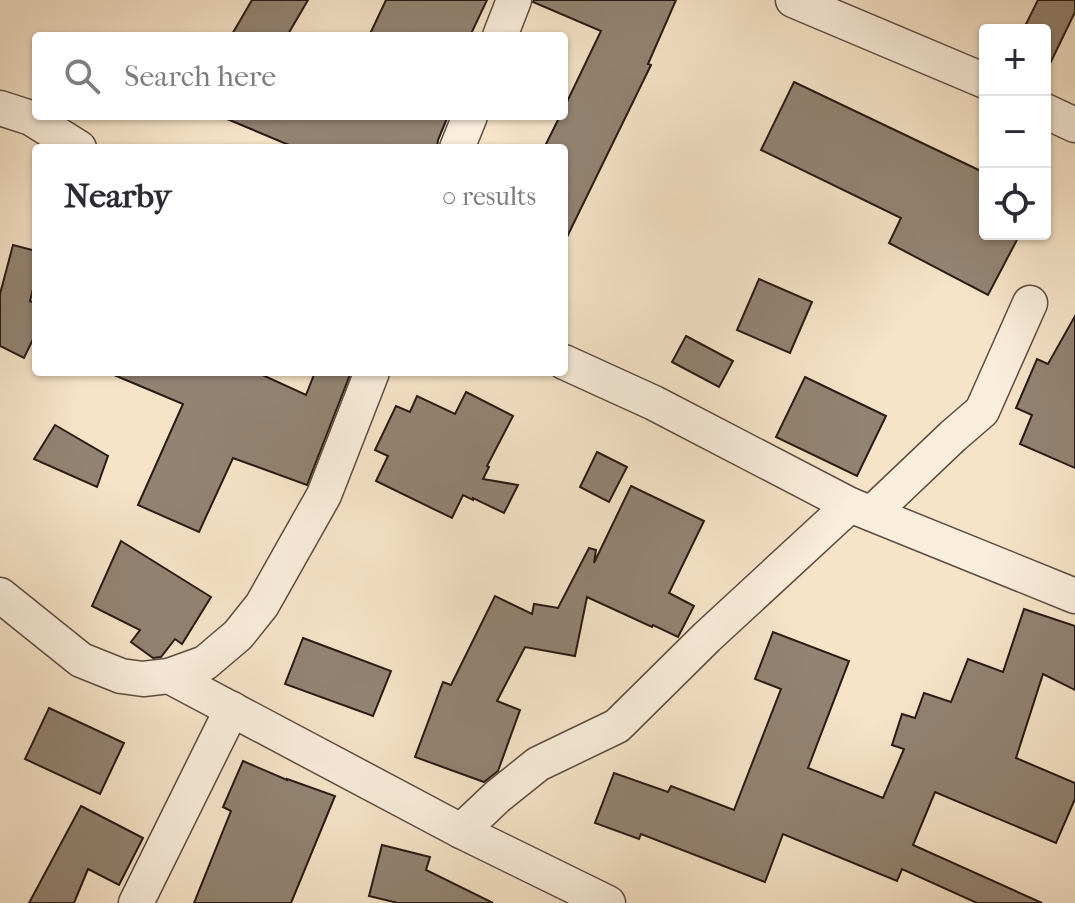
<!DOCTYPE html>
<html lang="en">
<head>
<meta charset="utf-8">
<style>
	body { margin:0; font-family:"IM FELL French Canon",serif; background:#f2f2f3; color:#2b2b33 }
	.controls { position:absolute; right:24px; top:24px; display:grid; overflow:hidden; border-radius:8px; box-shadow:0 2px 6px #0004 }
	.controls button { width:72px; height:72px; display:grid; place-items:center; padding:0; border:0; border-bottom:2px solid #e1e1e2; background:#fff; color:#2b2b33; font:40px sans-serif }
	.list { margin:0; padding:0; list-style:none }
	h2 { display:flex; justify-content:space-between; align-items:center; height:104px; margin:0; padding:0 32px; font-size:34px }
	h2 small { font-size:26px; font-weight:400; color:#7c7c81 }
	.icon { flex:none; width:44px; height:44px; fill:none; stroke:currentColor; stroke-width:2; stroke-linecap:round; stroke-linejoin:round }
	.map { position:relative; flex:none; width:1075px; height:903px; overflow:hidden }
	.search { position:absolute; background:#fff; box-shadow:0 2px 6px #0004; left:32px; top:32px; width:536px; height:88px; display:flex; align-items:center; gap:20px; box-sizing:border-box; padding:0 28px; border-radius:8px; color:#7c7c81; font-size:30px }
	.panel { position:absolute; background:#fff; box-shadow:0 2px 6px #0004; left:32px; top:144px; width:536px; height:232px; border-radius:8px }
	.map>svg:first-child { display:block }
	.building { fill:#938372; stroke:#281a14; stroke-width:2 }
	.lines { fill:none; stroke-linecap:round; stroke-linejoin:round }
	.minor-casing { stroke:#5c4c41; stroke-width:37 }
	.minor { stroke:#f9eddb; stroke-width:34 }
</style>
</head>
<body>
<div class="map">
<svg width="1075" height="903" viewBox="0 0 1075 903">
	<rect width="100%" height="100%" fill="#f6e3c8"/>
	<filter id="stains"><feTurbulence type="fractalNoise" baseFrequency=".0025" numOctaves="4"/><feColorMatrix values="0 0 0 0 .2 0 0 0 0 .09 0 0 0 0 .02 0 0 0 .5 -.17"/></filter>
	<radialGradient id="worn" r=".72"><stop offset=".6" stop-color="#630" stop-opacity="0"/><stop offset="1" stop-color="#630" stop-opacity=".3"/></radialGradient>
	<g class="building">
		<path d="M252 0H308L287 36H231Z"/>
		<path d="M386 0H487L470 36H369Z"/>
		<path d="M534 0H676L648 64 651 65 564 243V148H544L560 116H564V108L601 31 533 2Z"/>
		<path d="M1038 0H1075V12L1045 74V30H1023Z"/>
		<path d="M794 82 985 173V234H1020L988 295 889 243 901 218 761 150Z"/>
		<path d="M220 116H448L438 140 437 148H296Z"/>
		<path d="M13 245 36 251V277L30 301 36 304V333L24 358 0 346V294Z"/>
		<path d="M759 279 812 302 790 353 737 330Z"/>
		<path d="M1075 316V468L1020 444 1032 415 1016 408 1037 359 1048 364Z"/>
		<path d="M686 336 733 361 719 387 672 362Z"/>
		<path d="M107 372H256L306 395 315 372H351L307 485 233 458 199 532 138 505 183 404Z"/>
		<path d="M805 377 886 416 857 476 776 437Z"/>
		<path d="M466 392 513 416 487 466 489 467 483 479 518 485 504 513 473 498V500L463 495 452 518 376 481 388 456 375 450 396 406 410 412 417 396 455 414Z"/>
		<path d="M55 425 108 456 97 487 34 459Z"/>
		<path d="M597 452 627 467 609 502 580 487Z"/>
		<path d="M631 486 704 521 669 593 694 606 678 637 653 625 652 627 587 597 575 656 525 647 497 701 520 710 498 771 484 782 415 757 443 682 451 685 495 596 532 614 534 604 558 608 589 548 596 550 594 563Z"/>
		<path d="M121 541 211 597 182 644 175 639 161 657 153 658 131 642 140 630 92 606Z"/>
		<path d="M1024 609 1075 626V690L1043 674 1016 758 1075 783V799L1056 843 935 792 913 845 1042 903H977L902 869 897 881 783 834 765 882 641 834 639 839 595 823 614 773 668 792 671 786 734 810 781 689 755 679 773 632 849 661 808 768 883 798 904 749 892 745 902 714 915 718 924 693 951 702 968 659 1003 672Z"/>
		<path d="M303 638 391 671 373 716 285 684Z"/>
		<path d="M49 708 124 743 100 794 25 759Z"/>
		<path d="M243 761 287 780V779L335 796 291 903H194L231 811 223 807Z"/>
		<path d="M81 806 143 838 119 885 88 869 74 903H29Z"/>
		<path d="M382 845 430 857 426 870 493 903H398L369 896Z"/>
	</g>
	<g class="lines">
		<g class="minor-casing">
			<g id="minor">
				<path d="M793 0 985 81"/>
				<path d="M500 36 514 0"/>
				<path d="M0 108 31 118 79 148"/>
				<path d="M1045 111 1075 125"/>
				<path d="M457 148 470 116"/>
				<path d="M564 362 654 403 850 505 1075 596"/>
				<path d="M872 513 953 436 982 411 1030 303"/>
				<path d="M0 595 81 660 121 676 143 679 169 676 205 663 238 635 262 605 324 495 372 372"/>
				<path d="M169 676 461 831 608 903"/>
				<path d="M461 831 498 796 538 764 617 726 707 637 850 505"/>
				<path d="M136 903 232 709"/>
			</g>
		</g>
		<use href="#minor" class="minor"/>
	</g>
	<rect width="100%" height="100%" filter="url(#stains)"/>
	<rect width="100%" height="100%" fill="url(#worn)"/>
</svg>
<div class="controls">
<button>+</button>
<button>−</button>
<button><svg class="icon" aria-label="locate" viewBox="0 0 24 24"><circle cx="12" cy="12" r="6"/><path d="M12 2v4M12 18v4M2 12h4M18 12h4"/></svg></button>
</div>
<div class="search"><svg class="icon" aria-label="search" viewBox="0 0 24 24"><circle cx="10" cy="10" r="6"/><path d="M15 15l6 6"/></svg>Search here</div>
<section class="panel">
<h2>Nearby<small>0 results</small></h2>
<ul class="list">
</ul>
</section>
</div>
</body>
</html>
